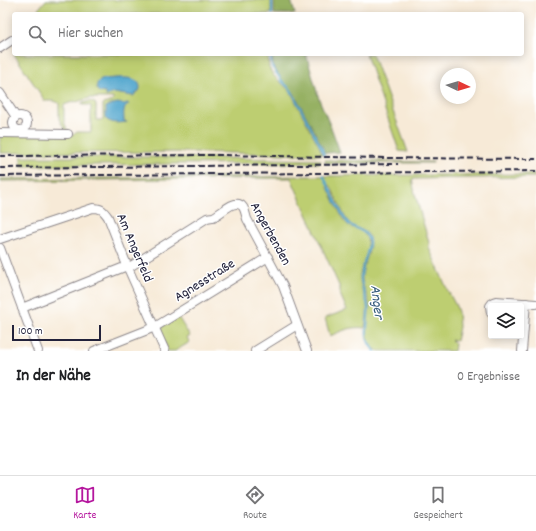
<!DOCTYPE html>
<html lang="de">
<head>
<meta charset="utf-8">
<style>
	body { margin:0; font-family:Dekko,sans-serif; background:#f2f2f2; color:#202124 }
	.controls { position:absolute; right:12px; bottom:12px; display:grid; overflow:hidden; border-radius:4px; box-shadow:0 2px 10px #0003 }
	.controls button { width:36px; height:36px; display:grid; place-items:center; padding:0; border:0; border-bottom:1px solid #e0e0e0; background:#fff; color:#202124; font:20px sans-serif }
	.compass { position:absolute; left:440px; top:68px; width:36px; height:36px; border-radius:50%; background:#fff; box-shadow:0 2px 10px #0003; rotate:94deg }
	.scale { position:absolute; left:12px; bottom:10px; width:89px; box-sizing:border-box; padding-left:4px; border:2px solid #22223b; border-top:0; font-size:11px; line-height:14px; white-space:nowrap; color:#22223b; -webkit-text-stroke:3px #fff; paint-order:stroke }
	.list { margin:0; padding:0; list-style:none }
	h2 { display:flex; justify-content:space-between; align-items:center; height:52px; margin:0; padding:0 16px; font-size:17px }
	h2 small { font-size:13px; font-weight:400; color:#757577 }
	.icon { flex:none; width:22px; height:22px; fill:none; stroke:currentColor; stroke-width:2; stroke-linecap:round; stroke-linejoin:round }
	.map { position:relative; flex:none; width:536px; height:351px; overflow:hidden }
	.search { position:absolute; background:#fff; box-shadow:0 2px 10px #0003; left:12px; right:12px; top:12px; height:44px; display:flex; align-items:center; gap:10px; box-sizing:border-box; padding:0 14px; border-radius:4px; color:#757577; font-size:15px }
	.sheet { height:124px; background:#fff }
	nav { display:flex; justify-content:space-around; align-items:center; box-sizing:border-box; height:56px; border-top:1px solid #e0e0e0; background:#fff; font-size:11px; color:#757577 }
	nav a { display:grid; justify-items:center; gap:2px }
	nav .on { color:#b5179e }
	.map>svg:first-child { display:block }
	.green { fill:#bdce71; stroke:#707856 }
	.forest { fill:#96b163; stroke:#5c6a4f }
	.water { fill:#51a6cd; stroke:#3a6484 }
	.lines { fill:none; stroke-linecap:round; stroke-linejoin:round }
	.stream { stroke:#51a6cd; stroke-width:2 }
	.minor-casing { stroke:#8c8689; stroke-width:10 }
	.minor { stroke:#fff; stroke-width:8 }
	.rail { stroke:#22223b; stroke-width:2; stroke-dasharray:6 3; stroke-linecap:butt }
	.labels { text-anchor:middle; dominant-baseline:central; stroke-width:3; stroke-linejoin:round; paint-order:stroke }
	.street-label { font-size:14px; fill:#22223b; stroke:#fff }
	.water-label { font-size:15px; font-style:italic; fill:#375d7d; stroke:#fff }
</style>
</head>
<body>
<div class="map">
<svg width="536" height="351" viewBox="0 0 536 351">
	<rect width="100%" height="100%" fill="#fff"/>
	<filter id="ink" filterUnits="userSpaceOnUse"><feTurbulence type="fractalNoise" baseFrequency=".025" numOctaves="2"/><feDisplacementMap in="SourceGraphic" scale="8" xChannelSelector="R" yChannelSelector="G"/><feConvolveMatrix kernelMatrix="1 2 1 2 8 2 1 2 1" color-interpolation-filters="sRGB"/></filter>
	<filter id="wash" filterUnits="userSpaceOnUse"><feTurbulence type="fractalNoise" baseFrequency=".012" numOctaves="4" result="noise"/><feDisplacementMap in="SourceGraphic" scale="16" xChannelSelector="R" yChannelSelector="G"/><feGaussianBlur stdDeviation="0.9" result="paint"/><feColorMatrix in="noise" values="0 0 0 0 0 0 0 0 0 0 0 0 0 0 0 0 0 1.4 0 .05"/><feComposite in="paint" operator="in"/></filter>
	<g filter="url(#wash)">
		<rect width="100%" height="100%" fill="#f7ead7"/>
		<g class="green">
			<path d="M46 0H271V13L270 14H34Z"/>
			<path d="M14 54H268L269 68 274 76 290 91 320 148 322 155 194 152 0 153V134L73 135 77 132H91V106L89 105H82L81 104 89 101 94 102 96 105V120H103V104L113 101V98H90L76 102 75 101 64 105V121L68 132H66L59 119V103L54 101H45Z"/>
			<path d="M366 54H372L408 152 399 151Z"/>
			<path d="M21 157H171L321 160 320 163 172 164 21 166Z"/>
			<path d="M325 160 433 162V163H325Z"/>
			<path d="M536 174V177L412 179 415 194 429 243V248L448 291 456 306 458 312 459 327 456 341 451 340 455 344 454 351H378C360 342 371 318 369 303 367 294 362 286 362 276 363 264 373 249 369 237 367 231 361 230 355 227 351 225 349 222 346 219L330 185 327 186C332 195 341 218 347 224 352 229 361 229 365 235 373 247 362 262 360 274 359 284 364 294 367 304 368 312 366 320 365 328 351 326 342 331 330 336L325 318 347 310 340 294V288L291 178 0 181V179Z"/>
			<path d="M178 317 190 336 187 338 190 342 175 351H168L160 332 163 326Z"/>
		</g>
		<g class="forest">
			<path d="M274 0H291L295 14H274Z"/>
			<path d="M272 54H306L319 99 332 130 340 152 326 153 324 152 323 148 294 93 282 80 273 66Z"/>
		</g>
		<g class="water">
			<path d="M115 78C122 78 139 76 140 87 140 92 137 93 133 96L114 93 106 96 105 93 99 92C96 90 96 85 98 82L103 79Z"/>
			<path d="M117 103 124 104 127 103 129 104C122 109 124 113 124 121L127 122C119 123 112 124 106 119V107L107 106Z"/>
		</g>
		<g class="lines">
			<g class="stream">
				<path d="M272 14V0"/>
				<path d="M270 54 272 67 282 81 291 90 321 147 324 155"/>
				<path d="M323 175C328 185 333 196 338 206 341 212 344 219 349 224 356 230 368 230 369 242 369 254 361 265 361 278 361 288 367 297 368 308 369 323 361 339 375 351"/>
			</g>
		</g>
	</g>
	<g filter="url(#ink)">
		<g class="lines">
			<g class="minor-casing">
				<g id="minor">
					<path d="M0 48 12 40"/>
					<path d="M0 93 16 117"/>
					<circle cx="20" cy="123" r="7"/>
					<path d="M0 133 68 134"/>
					<path d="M0 239 93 208C101 208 103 210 108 217L128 268 165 351"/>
					<path d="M0 248 38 351"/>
					<path d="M128 268 207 218C207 218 212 217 213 217 221 214 235 197 243 207 245 210 246 216 247 219L283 286 307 351"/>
					<path d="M22 308 127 266"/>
					<path d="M491 313 490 306 493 302 496 301 536 304"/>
					<path d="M94 351 155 327 268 257"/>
					<path d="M255 351 297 325"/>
					<path d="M522 351 526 303"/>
				</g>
			</g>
			<use href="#minor" class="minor"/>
			<g class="rail">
				<path d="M0 156 221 155 385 158 536 159"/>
				<path d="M0 168 398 164"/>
				<path d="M0 176 536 171"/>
			</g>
		</g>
	</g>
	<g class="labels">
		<g class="street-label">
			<text transform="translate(270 234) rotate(61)">Angerbenden</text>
			<text transform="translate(134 248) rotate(67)">Am Angerfeld</text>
			<text transform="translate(205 281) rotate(-32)">Agnesstraße</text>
		</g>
		<g class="water-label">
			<text transform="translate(376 302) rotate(83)">Anger</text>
		</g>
	</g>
</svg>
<div class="controls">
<button><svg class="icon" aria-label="layers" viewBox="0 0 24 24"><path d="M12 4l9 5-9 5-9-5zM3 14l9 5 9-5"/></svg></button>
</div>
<svg class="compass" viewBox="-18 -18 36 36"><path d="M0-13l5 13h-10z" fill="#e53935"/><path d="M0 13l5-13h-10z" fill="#757577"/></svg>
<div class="scale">100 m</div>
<div class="search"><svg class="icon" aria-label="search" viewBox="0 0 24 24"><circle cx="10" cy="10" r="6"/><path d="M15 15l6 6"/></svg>Hier suchen</div>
</div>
<section class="sheet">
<h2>In der Nähe<small>0 Ergebnisse</small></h2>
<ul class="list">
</ul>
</section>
<nav>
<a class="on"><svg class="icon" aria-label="map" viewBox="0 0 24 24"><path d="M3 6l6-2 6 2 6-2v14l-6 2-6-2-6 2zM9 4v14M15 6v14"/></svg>Karte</a>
<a><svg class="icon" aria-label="directions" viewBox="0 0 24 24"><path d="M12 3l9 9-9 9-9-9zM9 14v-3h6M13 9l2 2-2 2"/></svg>Route</a>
<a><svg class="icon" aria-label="saved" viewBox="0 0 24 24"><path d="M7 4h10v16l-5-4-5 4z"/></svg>Gespeichert</a>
</nav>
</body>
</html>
